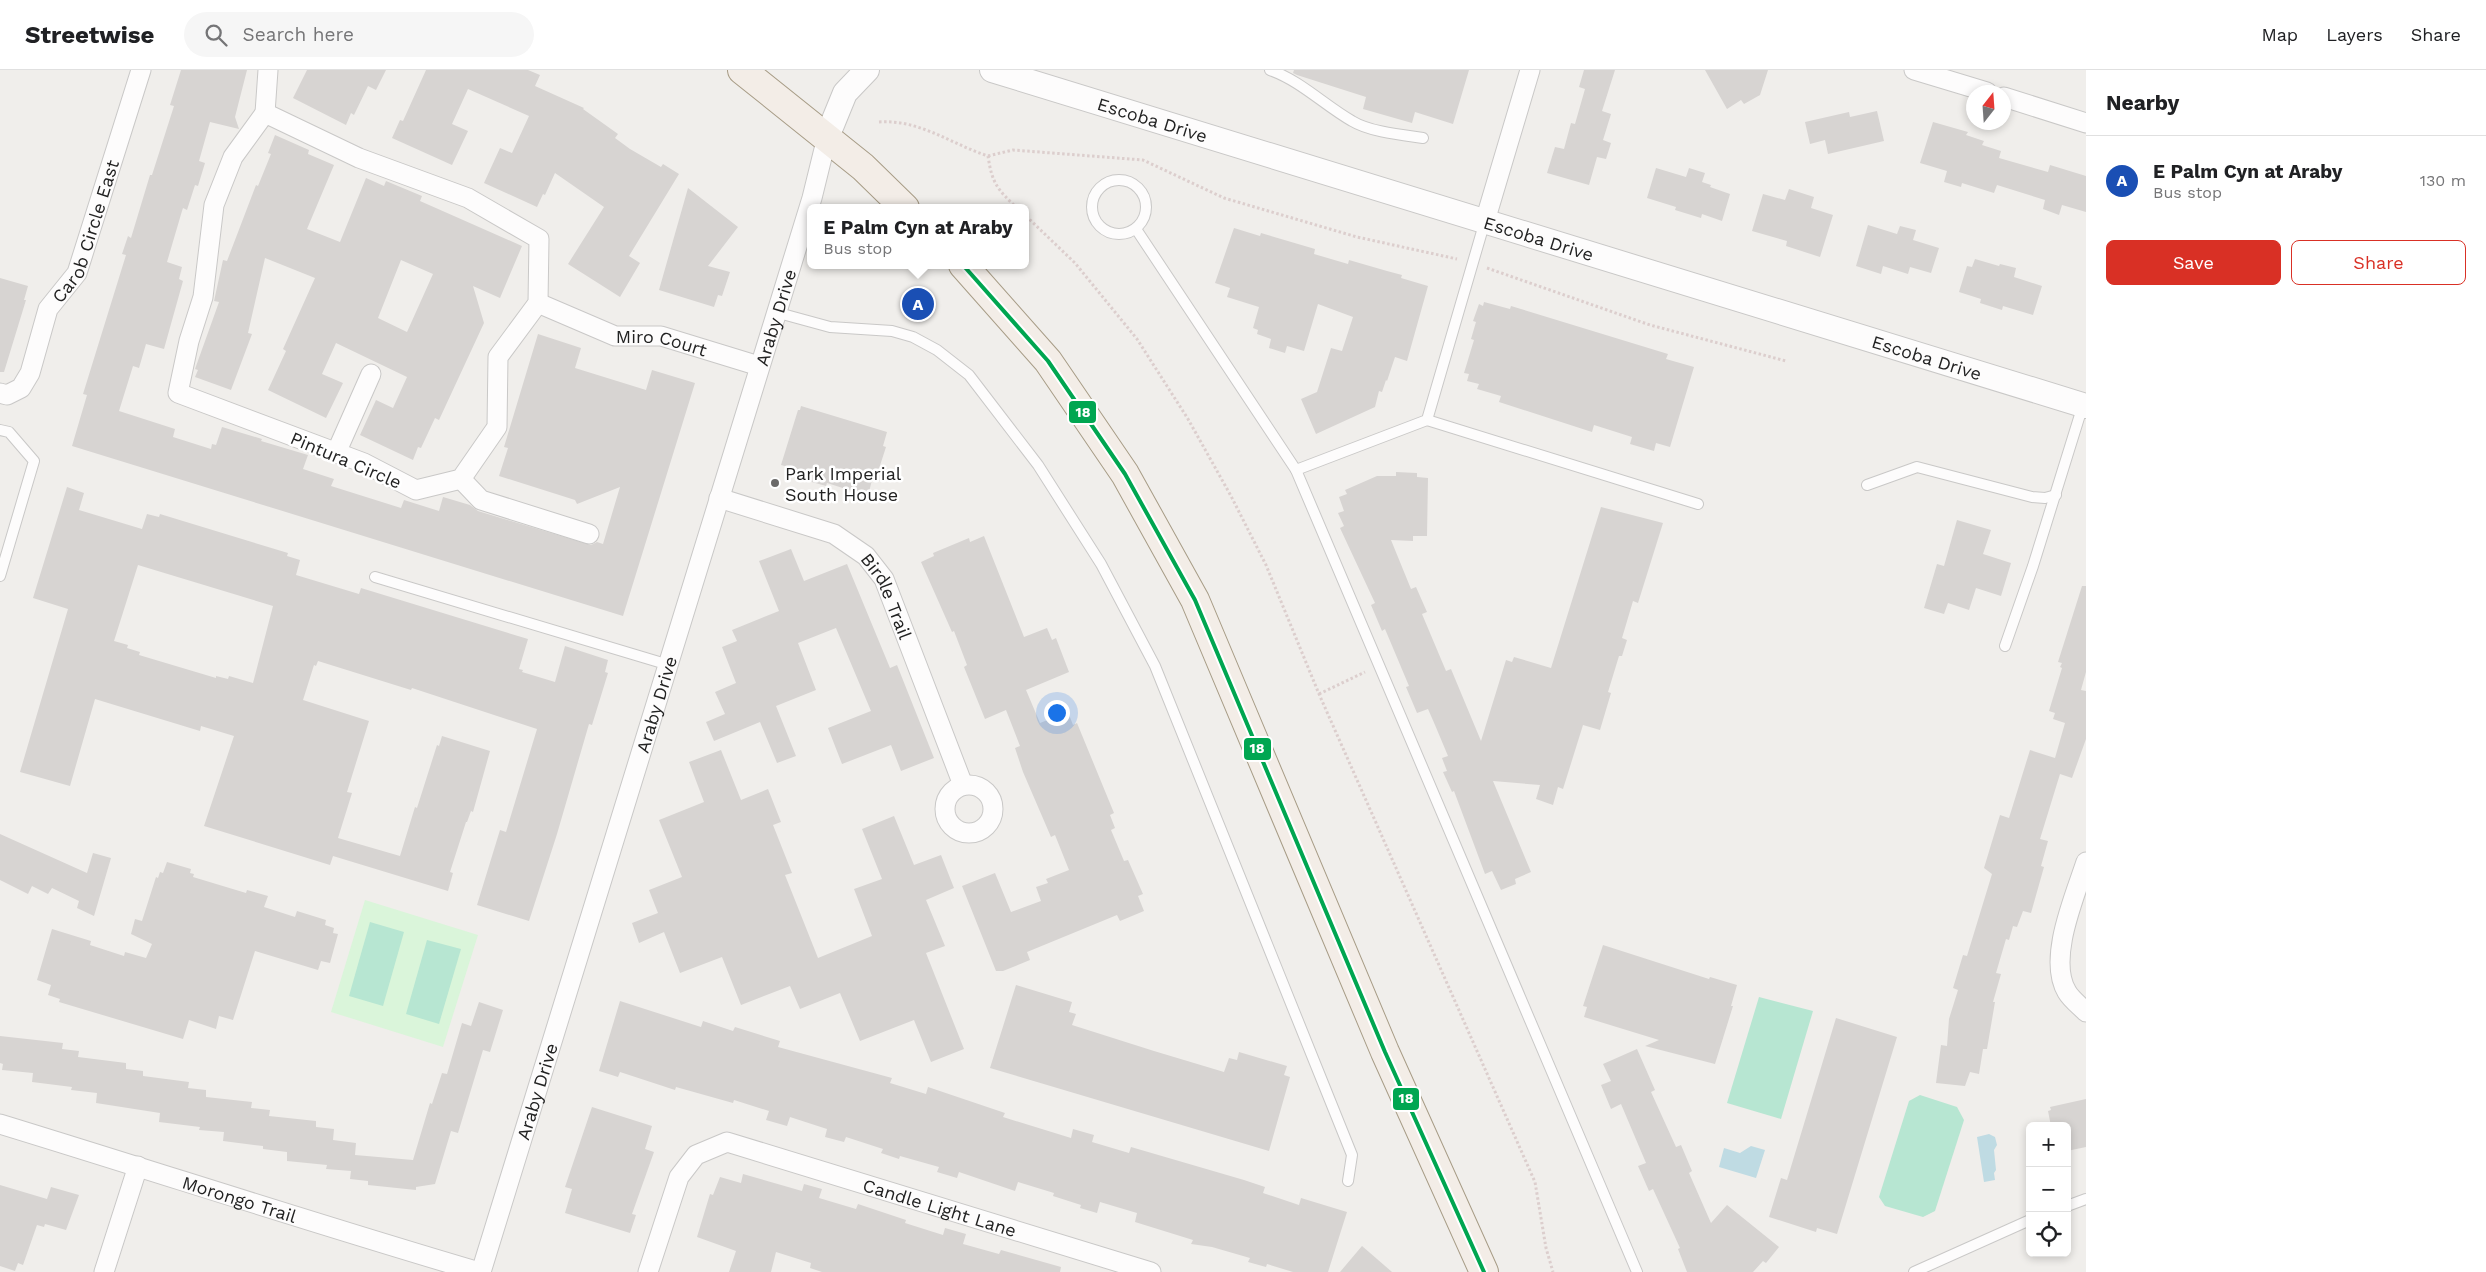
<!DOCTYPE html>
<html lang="en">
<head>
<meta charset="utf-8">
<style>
	body { margin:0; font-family:"Work Sans",sans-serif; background:#f6f6f6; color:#202124 }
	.controls { position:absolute; right:15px; bottom:15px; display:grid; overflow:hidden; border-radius:8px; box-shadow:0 2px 8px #0003 }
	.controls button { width:45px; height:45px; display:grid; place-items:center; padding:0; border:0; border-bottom:1px solid #e0e0e0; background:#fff; color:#202124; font:25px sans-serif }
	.compass { position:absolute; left:1966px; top:15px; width:45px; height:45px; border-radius:50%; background:#fff; box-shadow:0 2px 8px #0003; rotate:17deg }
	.you { position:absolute; left:1056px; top:642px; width:18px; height:18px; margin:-12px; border:4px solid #fff; border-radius:50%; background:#1a73e8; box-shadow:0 0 0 8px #1a73e833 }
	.badge { display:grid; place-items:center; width:32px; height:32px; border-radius:50%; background:#d93025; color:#fff; font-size:16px; font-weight:700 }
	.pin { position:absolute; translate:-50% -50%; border:2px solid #fff; box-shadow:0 1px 5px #0006 }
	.popup { position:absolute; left:807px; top:134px; width:222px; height:65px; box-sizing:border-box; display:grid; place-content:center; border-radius:8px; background:#fff; filter:drop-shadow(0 1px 4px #0005); font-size:16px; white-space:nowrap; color:#757577 }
	.popup b { font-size:19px; color:#202124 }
	.popup::after { content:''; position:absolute; left:50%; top:100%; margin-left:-10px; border:10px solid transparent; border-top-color:#fff }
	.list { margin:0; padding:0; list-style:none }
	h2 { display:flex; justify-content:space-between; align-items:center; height:65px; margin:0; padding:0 20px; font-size:21px }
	h2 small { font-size:16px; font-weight:400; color:#757577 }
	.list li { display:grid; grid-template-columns:32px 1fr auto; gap:15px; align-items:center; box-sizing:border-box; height:90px; padding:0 20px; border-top:1px solid #e0e0e0 }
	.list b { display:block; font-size:19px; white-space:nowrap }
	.list p { margin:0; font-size:16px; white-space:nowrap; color:#757577 }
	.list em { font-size:16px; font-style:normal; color:#757577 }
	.actions { display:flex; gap:10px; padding:15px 20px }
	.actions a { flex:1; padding:11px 0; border:1px solid #d93025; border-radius:8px; text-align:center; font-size:18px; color:#d93025 }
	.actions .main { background:#d93025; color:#fff }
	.icon { flex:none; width:28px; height:28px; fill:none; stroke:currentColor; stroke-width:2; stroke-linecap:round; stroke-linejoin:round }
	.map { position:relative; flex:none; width:2086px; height:1202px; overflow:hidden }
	header { display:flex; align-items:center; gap:30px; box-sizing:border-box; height:70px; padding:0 25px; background:#fff; border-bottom:1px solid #e0e0e0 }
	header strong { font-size:24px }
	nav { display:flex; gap:28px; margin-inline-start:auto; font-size:18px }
	.search { width:350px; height:45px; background:#f6f6f6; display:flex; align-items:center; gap:12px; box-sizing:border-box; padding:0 18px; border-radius:28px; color:#757577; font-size:19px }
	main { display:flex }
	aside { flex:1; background:#fff }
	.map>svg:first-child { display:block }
	.park { fill:#daf5da }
	.pitch { fill:#b7e6d2 }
	.water { fill:#bfdbe3 }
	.building { fill:#d7d4d2; fill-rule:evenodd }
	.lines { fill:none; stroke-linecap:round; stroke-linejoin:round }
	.service-casing { stroke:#c9c8c7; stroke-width:12 }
	.minor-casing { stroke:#c9c8c7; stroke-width:21 }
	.tertiary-casing { stroke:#c9c8c7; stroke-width:26 }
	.primary-casing { stroke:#a79c86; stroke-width:30 }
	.path { stroke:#dccecd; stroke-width:3; stroke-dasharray:2.5 2.5; stroke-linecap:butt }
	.service { stroke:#fdfcfc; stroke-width:10 }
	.minor { stroke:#fdfcfc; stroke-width:19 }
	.tertiary { stroke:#fdfcfc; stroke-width:24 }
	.primary { stroke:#f3ede7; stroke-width:28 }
	.bus-1-casing { stroke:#fff; stroke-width:8 }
	.bus-1 { stroke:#00a651; stroke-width:4 }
	.poi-dot { fill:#6a6968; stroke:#fff; stroke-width:2 }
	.labels { text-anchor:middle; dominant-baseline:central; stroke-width:5; stroke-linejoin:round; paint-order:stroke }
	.street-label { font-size:18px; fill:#222; stroke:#fff }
	.poi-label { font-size:18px; fill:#222; stroke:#fff; text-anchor:start }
	.line-badge { stroke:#fff; stroke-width:2 }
	.badge-label { font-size:14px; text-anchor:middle; font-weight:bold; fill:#fff }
</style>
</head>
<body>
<header>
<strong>Streetwise</strong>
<div class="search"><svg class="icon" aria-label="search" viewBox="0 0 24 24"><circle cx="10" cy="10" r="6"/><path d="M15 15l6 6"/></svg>Search here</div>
<nav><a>Map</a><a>Layers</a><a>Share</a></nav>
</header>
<main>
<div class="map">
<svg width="2086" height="1202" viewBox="0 0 2086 1202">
	<rect width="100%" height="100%" fill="#f0eeeb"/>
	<path class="park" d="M365 830 478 865 443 977 331 942Z"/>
	<g class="pitch">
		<path d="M370 852 404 862 383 936 349 926Z"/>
		<path d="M427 870 461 879 439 954 406 944Z"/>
		<path d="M1759 927 1813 941 1781 1049 1727 1033Z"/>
		<path d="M1920 1025 1957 1037 1964 1050 1935 1141 1923 1147 1885 1136 1879 1127 1909 1031Z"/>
	</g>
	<g class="water">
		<path d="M1989 1064 1995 1067 1997 1075 1994 1080 1996 1100 1994 1103 1995 1110 1984 1112 1977 1067Z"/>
		<path d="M1751 1076 1765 1080 1756 1108 1719 1097 1724 1078 1740 1083Z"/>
	</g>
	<g class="building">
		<path d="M181 0H247L235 47 239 59 210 52 199 91 205 93 198 116 195 115 187 140 183 138 182 141 167 192 182 197 179 209 183 211 164 279 146 274 139 298 133 296 119 341 175 359 173 367 211 379 212 374 216 375 222 357 262 369 261 371 308 385 303 399 334 409 331 416 401 438 404 430 439 441 443 427 470 435 478 441 591 475 597 472 603 474 620 417 577 434 575 430 499 406 508 378 504 377 538 264 581 278 575 298 646 320 652 300 695 313 623 546 72 376 87 325 83 324 126 185 122 184 128 166 131 168 150 105H152L174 36 170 35Z"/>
		<path d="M307 0H386L376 20 368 16 354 45 351 43 346 55 293 28Z"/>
		<path d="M426 0H528L540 5 535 16 584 38 583 39 618 64 615 68 630 79 661 97 663 94 679 104 629 186 640 193 620 227 568 194 604 137 555 103 545 125 543 124 537 137 484 113 500 78 512 83 529 46 468 19 452 54 468 61 452 95 392 68 400 50 403 51Z"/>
		<path d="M1294 0H1469L1453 54 1415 42 1412 53 1363 39 1366 27 1297 5 1293 3Z"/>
		<path d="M1584 0H1615L1602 41 1611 44 1603 70 1611 73 1606 89 1597 87 1589 115 1547 103 1555 77 1564 79 1571 53 1575 54 1585 19 1579 17Z"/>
		<path d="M1705 0H1768L1760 25 1744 34 1741 30 1727 39Z"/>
		<path d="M1877 41 1884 71 1828 84 1825 70 1810 74 1805 52 1849 42 1850 47Z"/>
		<path d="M1933 52 1968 62 1966 65 1984 71 1982 75 2001 81 1999 88 2048 102 2050 95 2086 106V142L2062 135 2059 145 2043 139 2045 130 1997 115 1994 123 1962 113 1961 117 1944 112 1947 101 1920 93Z"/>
		<path d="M275 65 309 80 308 84 334 95 307 159 340 172 366 108 384 116 386 111 422 126 420 131 522 176 500 228 473 216 484 253 439 350 435 348 421 378 418 377 413 390 360 365 376 330 393 338 407 307 336 273 322 304 343 313 326 348 268 320 286 281 283 279 315 208 265 188 248 263 252 264 231 320 195 307 198 300 195 299 219 232 214 231 223 190 227 191 256 115 258 116 271 84 268 83ZM401 190 433 204 407 262 378 248Z"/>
		<path d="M1656 98 1686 107 1689 98 1705 103 1702 112 1711 115 1710 117 1730 124 1722 151 1702 144 1701 148 1675 140 1676 137 1647 128Z"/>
		<path d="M688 118 738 157 708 196 730 202 722 226 718 225 714 237 659 220Z"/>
		<path d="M1789 119 1814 127 1811 138 1833 145 1820 187 1786 176 1787 171 1752 161 1763 124 1785 130Z"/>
		<path d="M1868 155 1897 164 1900 156 1916 160 1913 170 1939 178 1931 203 1910 197 1908 204 1883 196 1881 204 1856 196Z"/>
		<path d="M1234 158 1260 166 1261 163 1315 179 1314 184 1348 194 1349 190 1387 201 1402 205 1401 208 1428 216 1407 291 1395 287 1387 311 1386 310 1382 322 1379 321 1375 337 1316 364 1301 329 1317 322 1331 278 1342 281 1353 247 1318 234 1304 281 1287 276 1285 283 1269 278 1271 269 1257 264 1258 260 1253 258 1259 237 1227 227 1230 218 1215 213Z"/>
		<path d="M1975 189 1999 196 2000 194 2016 198 2014 207 2042 216 2033 245 2003 236 2002 240 1980 233 1981 229 1959 222 1967 196 1972 197Z"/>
		<path d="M0 208 28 216 24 230H26L4 302H0Z"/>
		<path d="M1484 232 1510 239 1511 236 1668 284 1666 289 1694 297 1670 377 1656 373 1654 381 1630 374 1632 367 1594 355 1592 362 1499 332 1501 326 1477 319 1479 314 1467 311 1469 304 1464 303 1474 270 1471 269 1476 252 1473 251 1479 234 1483 236Z"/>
		<path d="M801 336 887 362 883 376 886 377 875 411 872 410 868 426 827 413 826 416 794 407 796 399 781 395 798 340H800Z"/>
		<path d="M1396 402 1417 403V407L1428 408 1427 466H1413V471L1391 470 1411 519 1416 517 1427 542 1422 544 1446 601 1451 599 1481 671 1506 590 1512 592 1514 587 1551 598 1601 437 1663 453 1638 533 1633 531 1622 568 1627 570 1622 586H1619L1608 622 1611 623 1600 660 1583 655 1563 719 1558 717 1553 735 1536 729 1540 715 1493 711 1531 802 1515 809 1516 814 1501 820 1492 801 1485 804 1454 721 1452 722 1443 702 1447 701 1442 688 1448 686 1435 655 1428 639 1417 643 1406 617 1409 616 1385 559 1382 561 1371 535 1375 533 1340 458 1344 456 1338 443 1344 441 1339 427 1347 424 1345 420 1377 406H1396Z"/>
		<path d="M67 417 84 423 79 440 142 459 147 444 159 447 160 444 288 483 287 486 300 490 296 505 359 524 361 518 528 569 519 599 523 600 522 602 555 612 565 576 608 590 605 602 608 603 592 655 589 654 557 764 529 851 477 835 500 760 506 762 537 659 412 618 411 620 318 591 316 596 314 595 303 630 369 651 347 722 352 723 338 768 400 786 415 737 417 738 437 675 439 676 442 666 490 681 473 742 471 741 467 752H466L450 802 453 803 448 821 333 786 330 795 204 756 234 666 201 656 200 661 95 629 70 716 20 702 68 539 33 528ZM138 495 273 536 253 613 229 606 228 609 216 606V608L139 585 140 582 127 578 128 575 114 571Z"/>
		<path d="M1957 450 1991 460 1983 484 2011 493 2001 526 1976 518 1969 540 1948 533 1944 544 1924 538 1937 494 1944 496Z"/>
		<path d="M984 466 1024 567 1047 558 1052 570 1056 568 1069 602 1026 620 1040 653 1068 642 1073 655 1077 653 1114 743 1110 745 1115 758 1111 760 1124 791 1128 790 1143 824 1138 826 1144 841 1120 851 1117 845 1027 882 1030 890 1003 901H996L962 816 995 803 1011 842 1041 831 1036 817 1048 813 1046 809 1069 800 1055 765 1051 767 1023 702 1015 678 1020 676 1006 640 985 649 964 597 967 595 954 561 952 562 921 492 934 486 933 483 969 468 970 472Z"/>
		<path d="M791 479 804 511 847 494 890 598 897 595 934 688 901 701 891 675 842 694 828 658 871 641 836 558 798 573 816 620 776 636 796 686 777 693 760 652 714 671 706 652 725 644 715 622 736 613 722 577 737 571 732 560 779 541 759 491Z"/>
		<path d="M2082 516H2086V602L2081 620 2086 621V669L2072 708 2060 704 2040 769 2048 771 2041 796 2044 797 2031 843 2023 841 2017 857 2013 856 2009 870 2006 869 1996 903 2001 904 1993 932H1995L1987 979H1983L1979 1004 1970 1002 1965 1016 1936 1013 1941 975 1947 976 1949 949 1958 920 1953 918 1963 885 1967 886 1992 804 1984 798 2000 745 2009 748 2030 680 2055 688 2065 653 2053 649 2055 643 2049 641 2062 598 2060 597 2062 593 2058 592Z"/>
		<path d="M721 680 741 730 768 719 781 752 773 755 792 803 785 805 818 888 872 866 854 819 882 809 862 759 894 746 914 795 941 785 954 818 926 830 945 876 926 883 964 979 931 992 914 950 860 971 840 923 800 939 790 916 741 935 722 887 680 903 664 862 639 873 632 853 658 843 649 820 682 807 659 750 704 732 689 692Z"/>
		<path d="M0 764 87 803 93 783 111 788 94 846 77 838 79 831 52 818 48 824 32 816 28 824 0 810Z"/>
		<path d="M167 792 191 799 190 803 194 804 193 807 246 823 247 820 268 826 264 837 295 847 297 841 326 850 325 855 334 858 333 863 338 864 330 893 321 891 318 900 255 881 233 950 219 946 216 959 189 950 183 969 59 932 60 929 48 925 51 915 37 910 52 859 91 871 90 875 124 886 125 882 146 888 152 874 131 864 135 849 142 851 156 807 158 808 160 802 163 803Z"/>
		<path d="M1603 875 1709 909 1710 907 1737 915 1731 936H1733L1715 994 1645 976 1659 970 1584 947 1587 937 1583 936Z"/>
		<path d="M1016 915 1072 932 1069 942 1076 944 1072 955 1154 981 1224 1002 1229 988 1237 990 1239 982 1287 996 1284 1005 1290 1007 1269 1081 990 998Z"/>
		<path d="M620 931 701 957 703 951 733 961 735 957 780 971 778 977 892 1008 890 1013 926 1024 928 1017 1005 1043 1003 1047 1071 1068 1073 1059 1094 1065 1092 1072 1129 1083 1131 1077 1244 1110 1265 1117 1263 1123 1299 1135 1301 1128 1347 1142 1328 1202H1293L1267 1194 1266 1197 1248 1192 1250 1188 1212 1177 1191 1174 1193 1170 1135 1152 1137 1143 1100 1132 1097 1143 1080 1138 1081 1135 1053 1126 1054 1123 1018 1112 1015 1121 959 1102 957 1108 937 1102 939 1097 900 1086 899 1089 881 1083 883 1079 846 1067 844 1072 825 1067 827 1059 790 1047 787 1056 766 1050 769 1041 734 1030 733 1033 676 1017 675 1020 620 1002 618 1007 599 1001Z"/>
		<path d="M479 932 503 940 490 982 483 980 458 1063 451 1061 435 1114 416 1117V1120L368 1115V1111L350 1109 351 1101 326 1099 327 1095 287 1091V1082L263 1079V1076L223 1071 224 1062 199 1060 200 1057 159 1052 160 1043 96 1033 97 1023 71 1020 72 1017 32 1012 33 1003 2 1000 3 994 0 993V966L63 973 62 979 79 981 78 987 126 993V999L143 1001V1006L189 1012 188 1018 206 1020V1027L252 1032 251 1038 270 1040 269 1046 316 1051V1057L334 1059 333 1070 356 1073 355 1085 413 1090 430 1033 432 1034 442 1003 447 1004 462 953 471 956Z"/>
		<path d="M1836 948 1897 967 1837 1164 1817 1158 1816 1162 1769 1147 1781 1108 1787 1110Z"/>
		<path d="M1637 979 1655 1020 1651 1022 1676 1077 1681 1075 1692 1101 1689 1103 1711 1153 1727 1135 1779 1177 1766 1193 1763 1191 1753 1202H1687L1678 1179 1680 1178 1653 1119 1649 1121 1638 1096 1646 1093 1621 1034 1611 1039 1601 1015 1611 1011 1603 994Z"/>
		<path d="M2086 1029V1077L2067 1081V1056H2051L2048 1041 2051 1040 2050 1037Z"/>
		<path d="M592 1037 652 1056 645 1079 654 1082 632 1144 636 1145 630 1163 565 1143 572 1119 565 1117Z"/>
		<path d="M743 1104 802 1121 804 1114 822 1119 819 1128 856 1139 858 1134 906 1150 905 1153 943 1165 945 1158 966 1164 963 1174 999 1184 1001 1180 1061 1197 1060 1202H822L810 1198 811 1193 776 1182 771 1202H729L736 1181 697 1167 710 1124 713 1125 720 1107 741 1113Z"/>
		<path d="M0 1115 47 1129 51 1117 79 1125 66 1160 45 1154 44 1157 37 1155 23 1195 18 1193 15 1201 0 1196Z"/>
		<path d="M1362 1176 1392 1202H1340Z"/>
	</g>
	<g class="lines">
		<g class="service-casing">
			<g id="service">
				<path d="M1270 0C1301 11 1324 35 1352 51 1370 62 1402 65 1423 68"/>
				<circle cx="1119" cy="137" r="27"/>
				<path d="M1485 151 1427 350 1296 400 1637 1202"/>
				<path d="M1136 159 1296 400"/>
				<path d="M775 242 830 257 892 261 913 267 937 280 969 305 1038 395 1101 494 1155 596 1352 1085 1348 1111"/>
				<path d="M1427 350 1698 434"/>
				<path d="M0 360 9 362 34 391 0 506"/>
				<path d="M1867 415 1917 397 2032 427 2045 428 2056 425"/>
				<path d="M375 507 669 595"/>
				<path d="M2005 576 2033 496 2083 335"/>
				<path d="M2067 1136 2086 1129"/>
				<path d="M1914 1202 2030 1150"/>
			</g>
		</g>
		<g class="minor-casing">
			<g id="minor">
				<path d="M1914 0 1987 22"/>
				<path d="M2004 27 2086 53"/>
				<path d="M265 43 359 88 468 128 539 169 538 233 498 287 497 357 461 409 416 420 364 393 178 323 189 271 203 227 214 135 233 87Z"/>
				<path d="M265 43 268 0"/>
				<path d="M1485 151 1530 0"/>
				<path id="s1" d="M538 233 615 266H661L759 296"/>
				<path id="s2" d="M0 323 7 325 21 318 30 303 48 239 77 203 141 0"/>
				<path d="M336 383 371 304"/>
				<path d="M461 409 481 430 589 464"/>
				<path id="s3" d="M719 428 834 464 866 486 884 509 963 715"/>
				<circle cx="969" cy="739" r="24"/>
				<path d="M2086 792C2075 826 2047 889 2067 922 2071 929 2080 936 2086 942"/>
				<path id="s4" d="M0 1054C160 1103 319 1155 479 1202"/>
				<path d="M104 1202 138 1096"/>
				<path id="s5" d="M481 1202 812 128 827 67"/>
				<path id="s6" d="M648 1202 679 1107 696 1085 727 1072 1151 1202"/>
			</g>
		</g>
		<g class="tertiary-casing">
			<g id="tertiary">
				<path id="s7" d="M992 0 2086 336"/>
				<path d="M827 67 845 23 867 0"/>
			</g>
		</g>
		<g class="primary-casing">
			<g id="primary">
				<path d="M742 0 863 97 905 138"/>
				<path d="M963 195 1048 291 1125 404 1195 530 1385 982 1484 1202"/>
			</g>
		</g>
		<g class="path">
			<path d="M879 52C919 49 951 74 988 86 992 113 997 119 1017 138"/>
			<path d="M988 86 1013 80 1143 90 1224 128 1357 167 1457 189"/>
			<path d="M1026 146 1075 193 1137 269 1188 349 1231 426 1266 495 1319 624 1535 1112 1546 1178 1553 1202"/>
			<path d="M1487 198 1650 255 1786 291"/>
			<path d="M1319 624 1365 602"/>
		</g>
		<use href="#service" class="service"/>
		<use href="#minor" class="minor"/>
		<use href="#tertiary" class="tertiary"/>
		<use href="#primary" class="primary"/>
		<g class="bus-1-casing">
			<path id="bus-1" d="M963 195 1048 291 1125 404 1195 530 1385 982 1484 1202"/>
		</g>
		<use href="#bus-1" class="bus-1"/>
	</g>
	<circle class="poi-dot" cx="775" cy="413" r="5"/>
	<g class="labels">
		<g class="street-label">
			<text stroke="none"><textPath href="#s7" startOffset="168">Escoba Drive</textPath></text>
			<text stroke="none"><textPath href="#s2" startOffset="195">Carob Circle East</textPath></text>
			<text stroke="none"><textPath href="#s7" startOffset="572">Escoba Drive</textPath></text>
			<text stroke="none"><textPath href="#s5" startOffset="999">Araby Drive</textPath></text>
			<text stroke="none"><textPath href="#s1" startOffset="131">Miro Court</textPath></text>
			<text stroke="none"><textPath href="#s7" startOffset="978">Escoba Drive</textPath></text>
			<text transform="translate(346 390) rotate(23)">Pintura Circle</text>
			<text stroke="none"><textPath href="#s3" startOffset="205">Birdle Trail</textPath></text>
			<text stroke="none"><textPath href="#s5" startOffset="594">Araby Drive</textPath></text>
			<text stroke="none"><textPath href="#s5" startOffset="189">Araby Drive</textPath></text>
			<text stroke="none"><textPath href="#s4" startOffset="251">Morongo Trail</textPath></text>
			<text stroke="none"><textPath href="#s6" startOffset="384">Candle Light Lane</textPath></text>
		</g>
		<g class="poi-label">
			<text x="785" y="403">Park Imperial<tspan x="785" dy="21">South House</tspan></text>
		</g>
	</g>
	<g class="line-badge">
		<rect x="1068" y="330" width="29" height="24" rx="5" fill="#00a651"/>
		<rect x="1243" y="667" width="29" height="24" rx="5" fill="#00a651"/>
		<rect x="1392" y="1017" width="28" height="24" rx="5" fill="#00a651"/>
	</g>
	<g class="badge-label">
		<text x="1083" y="347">18</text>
		<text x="1257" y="683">18</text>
		<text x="1406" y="1033">18</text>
	</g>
</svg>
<div class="controls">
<button>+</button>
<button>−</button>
<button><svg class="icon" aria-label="locate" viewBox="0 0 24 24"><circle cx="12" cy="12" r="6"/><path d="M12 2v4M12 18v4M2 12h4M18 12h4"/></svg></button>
</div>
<svg class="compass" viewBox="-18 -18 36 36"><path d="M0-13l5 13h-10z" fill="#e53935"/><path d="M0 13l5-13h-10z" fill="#757577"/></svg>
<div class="you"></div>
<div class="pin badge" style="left:918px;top:234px;background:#1a4fb4">A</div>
<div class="popup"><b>E Palm Cyn at Araby</b>Bus stop</div>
</div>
<aside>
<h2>Nearby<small></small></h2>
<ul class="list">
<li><span class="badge" style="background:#1a4fb4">A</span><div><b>E Palm Cyn at Araby</b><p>Bus stop</p></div><em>130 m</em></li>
</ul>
<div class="actions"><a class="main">Save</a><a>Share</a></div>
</aside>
</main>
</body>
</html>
